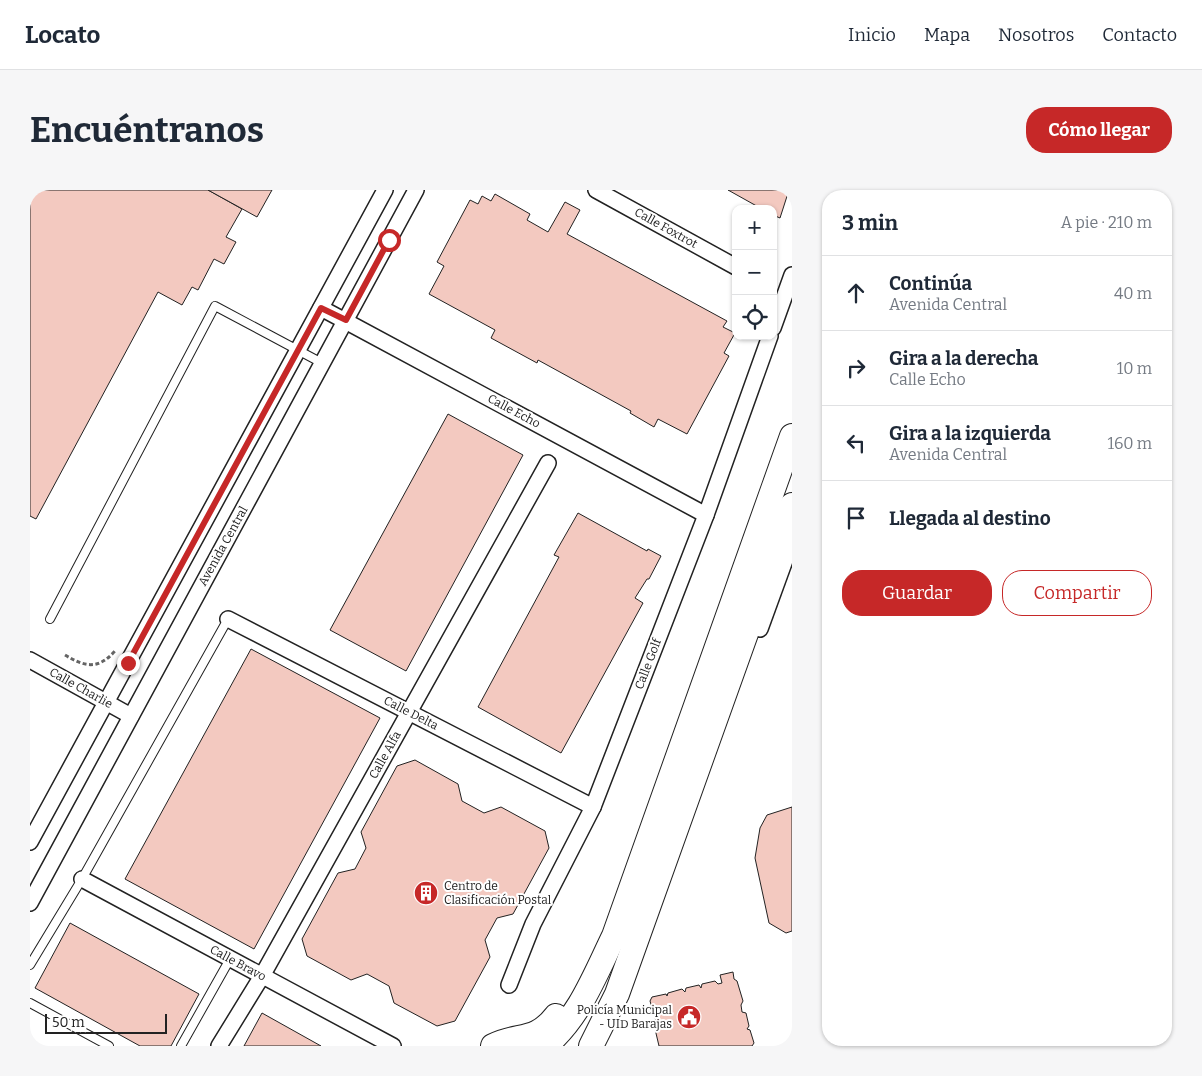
<!DOCTYPE html>
<html lang="es">
<head>
<meta charset="utf-8">
<style>
	body { margin:0; font-family:Bitter,serif; background:#f6f6f7; color:#1f2937 }
	.controls { position:absolute; right:15px; top:15px; display:grid; overflow:hidden; border-radius:10px; box-shadow:0 1px 4px #0004 }
	.controls button { width:45px; height:45px; display:grid; place-items:center; padding:0; border:0; border-bottom:1px solid #e0e1e3; background:#fff; color:#1f2937; font:25px sans-serif }
	.scale { position:absolute; left:15px; bottom:12px; width:122px; box-sizing:border-box; padding-left:5px; border:2px solid #222; border-top:0; font-size:14px; line-height:18px; white-space:nowrap; color:#222; -webkit-text-stroke:4px #fff; paint-order:stroke }
	.stop { position:absolute; width:15px; height:15px; margin:-11px; border:4px solid #c62828; border-radius:50%; background:#fff }
	.stop.end { background:#c62828; border-color:#fff; box-shadow:0 1px 5px #0008 }
	.list { margin:0; padding:0; list-style:none }
	h2 { display:flex; justify-content:space-between; align-items:center; height:65px; margin:0; padding:0 20px; font-size:21px }
	h2 small { font-size:16px; font-weight:400; color:#747a83 }
	.list li { display:grid; grid-template-columns:32px 1fr auto; gap:15px; align-items:center; box-sizing:border-box; height:75px; padding:0 20px; border-top:1px solid #e0e1e3 }
	.list b { display:block; font-size:19px; white-space:nowrap }
	.list p { margin:0; font-size:16px; white-space:nowrap; color:#747a83 }
	.list em { font-size:16px; font-style:normal; color:#747a83 }
	.actions { display:flex; gap:10px; padding:15px 20px }
	.actions a { flex:1; padding:11px 0; border:1px solid #c62828; border-radius:20px; text-align:center; font-size:18px; color:#c62828 }
	.actions .main { background:#c62828; color:#fff }
	.icon { flex:none; width:28px; height:28px; fill:none; stroke:currentColor; stroke-width:2; stroke-linecap:round; stroke-linejoin:round }
	.map { position:relative; flex:none; width:762px; height:856px; overflow:hidden; border-radius:20px }
	header { display:flex; align-items:center; gap:30px; box-sizing:border-box; height:70px; padding:0 25px; background:#fff; border-bottom:1px solid #e0e1e3 }
	header strong { font-size:24px }
	nav { display:flex; gap:28px; margin-inline-start:auto; font-size:18px }
	.intro { display:flex; align-items:center; justify-content:space-between; box-sizing:border-box; height:120px; padding:0 30px }
	h1 { margin:0; font-size:35px }
	.button { padding:12px 22px; border-radius:20px; background:#c62828; color:#fff; font-size:18px; font-weight:700 }
	main { display:flex; gap:30px; padding:0 30px }
	aside { flex:1; background:#fff; border-radius:20px; box-shadow:0 1px 4px #0004 }
	.map>svg:first-child { display:block }
	.building { fill:#f3c9c0; stroke:#222 }
	.lines { fill:none; stroke-linecap:round; stroke-linejoin:round }
	.lane-casing { stroke:#222; stroke-width:10 }
	.street-casing { stroke:#222; stroke-width:18 }
	.primary-casing { stroke:#222; stroke-width:26 }
	.path { stroke:#646464; stroke-width:3; stroke-dasharray:4 2.5; stroke-linecap:butt }
	.lane { stroke:#fff; stroke-width:8 }
	.street { stroke:#fff; stroke-width:15 }
	.primary { stroke:#fff; stroke-width:24 }
	.route { stroke:#c62828; stroke-width:6 }
	.labels { text-anchor:middle; dominant-baseline:central; stroke-width:4; stroke-linejoin:round; paint-order:stroke }
	.street-label { font-size:12px; fill:#222; stroke:#fff }
	.poi-label { font-size:12px; fill:#222; stroke:#fff; text-anchor:start }
</style>
</head>
<body>
<header>
<strong>Locato</strong>
<nav><a>Inicio</a><a>Mapa</a><a>Nosotros</a><a>Contacto</a></nav>
</header>
<div class="intro"><h1>Encuéntranos</h1><a class="button">Cómo llegar</a></div>
<main>
<div class="map">
<svg width="762" height="856" viewBox="0 0 762 856">
	<rect width="100%" height="100%" fill="#fff"/>
	<g class="building">
		<path d="M0 0H178L212 19 196 47 206 52 194 74 184 69 168 100 162 97 152 115 128 102 6 329 0 326Z"/>
		<path d="M178 0H242L227 27Z"/>
		<path d="M698 0H759L750 28 743 25V19H732Z"/>
		<path d="M465 4 500 24 497 30 518 42 535 12 550 20 537 44 697 131 693 137 705 143 694 163 699 166 657 244 628 229 624 237 600 223 601 221 508 170 507 173 461 148 465 140 399 104 414 76 407 72 440 10 448 14 452 6 461 11Z"/>
		<path d="M418 224 493 265 376 481 300 440Z"/>
		<path d="M548 323 617 361 618 359 631 366 619 389H617L605 408 613 413 531 563 448 517 529 367 524 365Z"/>
		<path d="M221 459 350 528 224 759 95 689Z"/>
		<path d="M385 570 428 594 432 611 454 623 471 617 515 641 519 658 483 724 467 728 455 750 460 767 425 831 407 836 364 813 359 796 337 784 321 790 277 766 272 749 308 683 325 679 336 658 331 642 367 576Z"/>
		<path d="M762 617V741L756 743 739 733 725 668 730 638 737 625Z"/>
		<path d="M40 733 169 804 141 856H110L5 798Z"/>
		<path d="M703 782 704 789 707 791 713 811 711 815 712 822 716 823 719 836 717 839 720 840 724 853 722 856H629L625 839 627 835 620 811 622 807 636 804 637 806 638 803 652 799 655 802 656 798 669 795 671 798 672 794 685 791 688 794 692 793 690 785Z"/>
		<path d="M232 823 291 856H214Z"/>
	</g>
	<g class="lines">
		<g class="lane-casing">
			<g id="lane">
				<path d="M20 429 185 116 292 173"/>
				<path d="M0 775 52 689 198 429"/>
				<path d="M0 813 79 856"/>
				<path d="M151 856 200 769"/>
			</g>
		</g>
		<g class="street-casing">
			<g id="street">
				<path d="M566 0 706 77"/>
				<path d="M291 118 676 325"/>
				<path d="M743 138 762 85"/>
				<path d="M198 429 563 617"/>
				<path d="M730 439 762 351"/>
				<path d="M0 470 101 526"/>
				<path d="M0 652 355 0"/>
				<path d="M52 689 363 856"/>
				<path d="M0 713 386 0"/>
				<path d="M479 795 503 734 563 617 676 325 740 146"/>
				<path d="M189 856 232 786 518 273"/>
			</g>
		</g>
		<g class="primary-casing">
			<g id="primary">
				<path d="M463 856C489 843 505 853 526 826"/>
				<path d="M515 856C549 828 565 785 584 746L762 246"/>
				<path d="M561 856 587 804 762 315"/>
			</g>
		</g>
		<path class="path" d="M35 465C55 477 68 480 85 461"/>
		<use href="#lane" class="lane"/>
		<use href="#street" class="street"/>
		<use href="#primary" class="primary"/>
	</g>
	<g class="lines">
		<path class="route" d="M98 473 291 118 316 130 359 50"/>
	</g>
	<defs>
		<g id="building-disc" transform="scale(1.25)"><circle r="9.5" fill="#c62828" stroke="#fff"/><path d="M-4-6H4V6H1V3H-1V6H-4ZM-2.5-4.3h1.7v1.8h-1.7ZM.8-4.3h1.7v1.8H.8ZM-2.5-1h1.7V.8h-1.7ZM.8-1h1.7V.8H.8Z" fill="#fff"/></g>
		<g id="civic-disc" transform="scale(1.25)"><circle r="9.5" fill="#c62828" stroke="#fff"/><path d="M-.6-6.5H3V-4.5H.6V-3L4-1V1h2V6H-6V1h2V-1L-.6-3ZM-1.2 2.5V6h2.4V2.5Z" fill="#fff"/></g>
	</defs>
	<g fill-rule="evenodd">
		<use href="#building-disc" x="396" y="703"/>
		<use href="#civic-disc" x="659" y="827"/>
	</g>
	<g class="labels">
		<g class="street-label">
			<text transform="translate(636 38) rotate(29)">Calle Foxtrot</text>
			<text transform="translate(484 221) rotate(28)">Calle Echo</text>
			<text transform="translate(193 356) rotate(-61)">Avenida Central</text>
			<text transform="translate(618 474) rotate(-69)">Calle Golf</text>
			<text transform="translate(51 498) rotate(29)">Calle Charlie</text>
			<text transform="translate(381 523) rotate(27)">Calle Delta</text>
			<text transform="translate(355 565) rotate(-61)">Calle Alfa</text>
			<text transform="translate(208 773) rotate(28)">Calle Bravo</text>
		</g>
		<g class="poi-label">
			<text x="414" y="696">Centro de<tspan x="414" dy="14">Clasificación Postal</tspan></text>
			<text x="642" y="820" text-anchor="end">Policía Municipal<tspan x="642" dy="14">- UID Barajas</tspan></text>
		</g>
	</g>
</svg>
<div class="controls">
<button>+</button>
<button>−</button>
<button><svg class="icon" aria-label="locate" viewBox="0 0 24 24"><circle cx="12" cy="12" r="6"/><path d="M12 2v4M12 18v4M2 12h4M18 12h4"/></svg></button>
</div>
<div class="scale">50 m</div>
<div class="stop" style="left:359px;top:50px"></div>
<div class="stop end" style="left:98px;top:473px"></div>
</div>
<aside>
<h2>3 min<small>A pie · 210 m</small></h2>
<ul class="list">
<li><svg class="icon" aria-label="ahead" viewBox="0 0 24 24"><path d="M12 20V5M6 11l6-6 6 6"/></svg><div><b>Continúa</b><p>Avenida Central</p></div><em>40 m</em></li>
<li><svg class="icon" aria-label="right" viewBox="0 0 24 24"><path d="M7 20v-9h11M14 6l5 5-5 5"/></svg><div><b>Gira a la derecha</b><p>Calle Echo</p></div><em>10 m</em></li>
<li><svg class="icon" aria-label="left" viewBox="0 0 24 24"><path d="M17 20v-9H6M10 6l-5 5 5 5"/></svg><div><b>Gira a la izquierda</b><p>Avenida Central</p></div><em>160 m</em></li>
<li><svg class="icon" aria-label="arrive" viewBox="0 0 24 24"><path d="M6 21V4h12l-3 4 3 4H6"/></svg><div><b>Llegada al destino</b></div></li>
</ul>
<div class="actions"><a class="main">Guardar</a><a>Compartir</a></div>
</aside>
</main>
</body>
</html>
